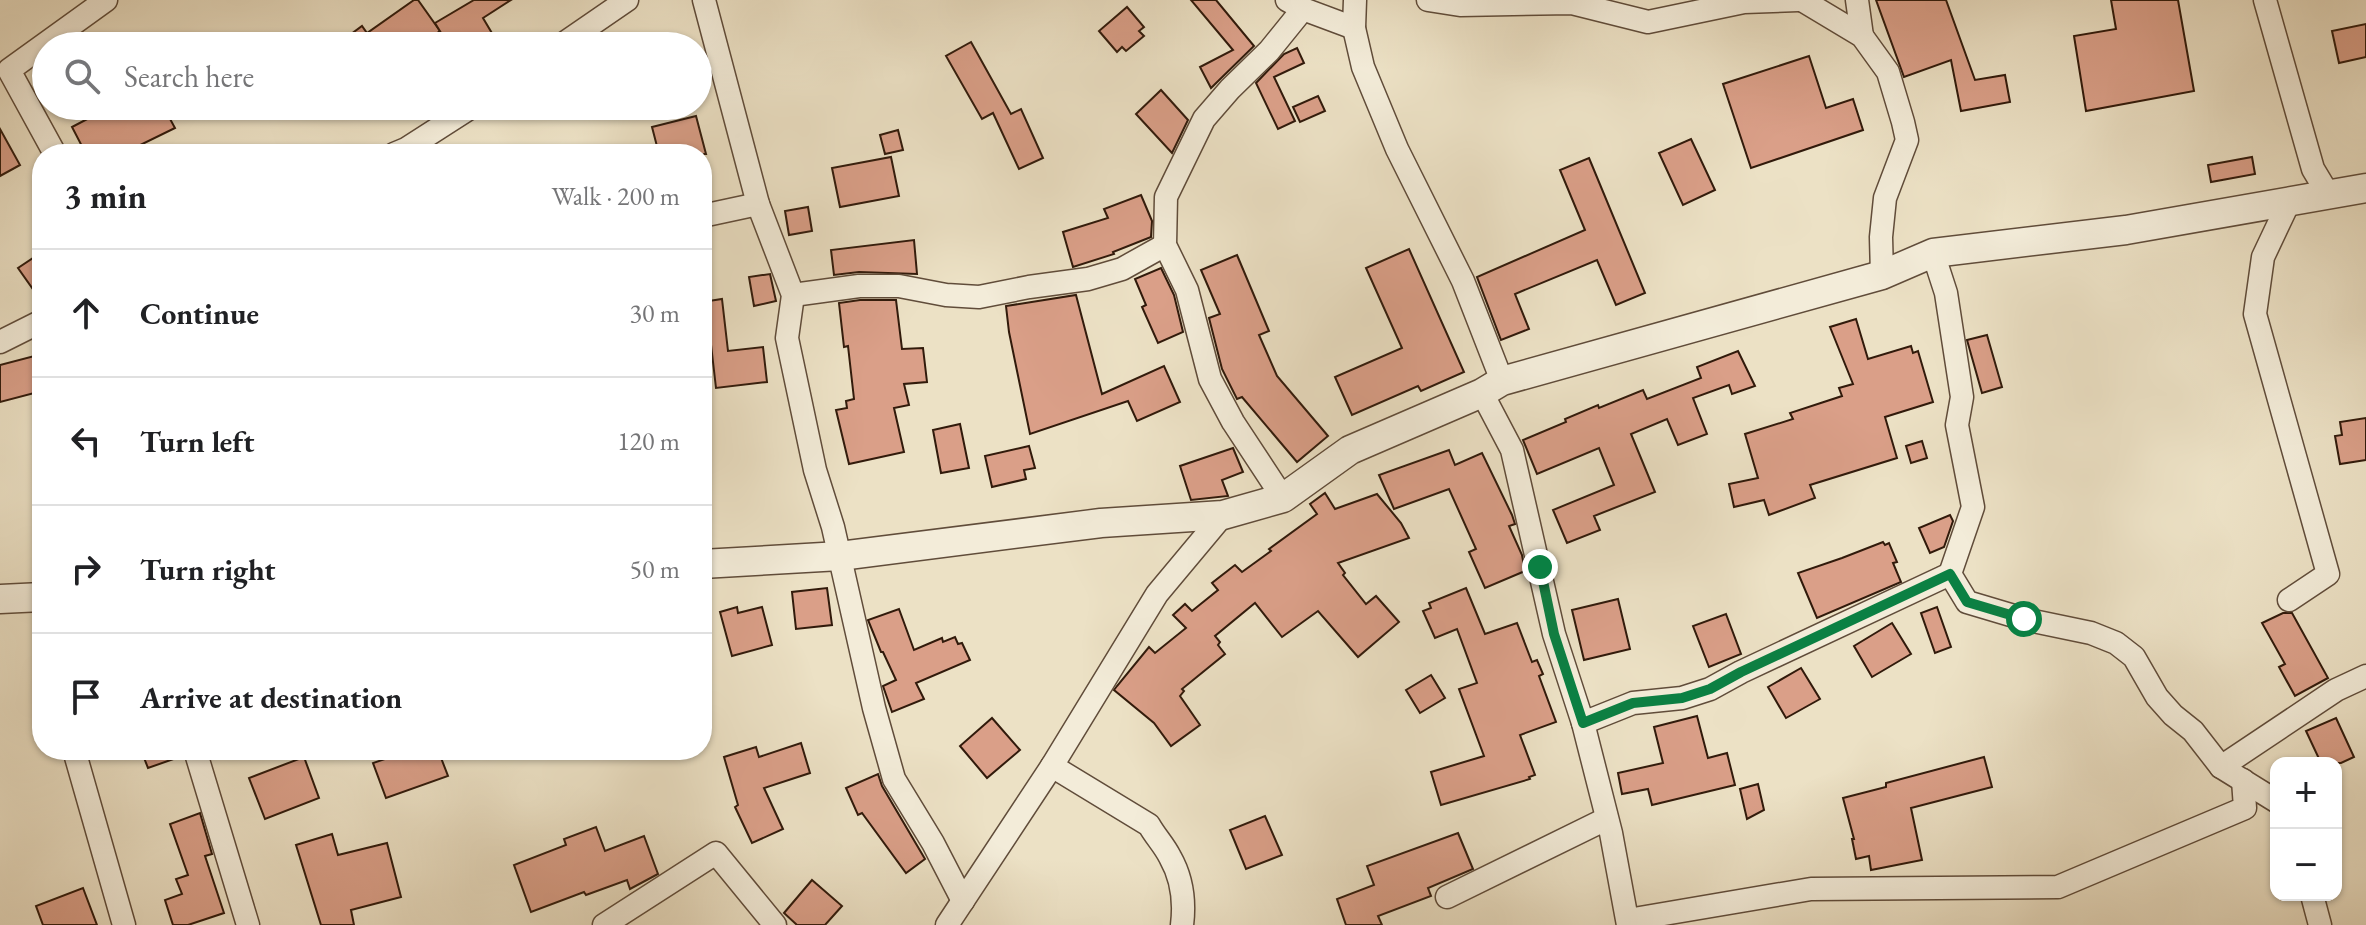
<!DOCTYPE html>
<html lang="en">
<head>
<meta charset="utf-8">
<style>
	body { margin:0; font-family:"EB Garamond",serif; background:#f6f6f6; color:#202124 }
	.controls { position:absolute; right:24px; bottom:24px; display:grid; overflow:hidden; border-radius:16px; box-shadow:0 2px 6px #0004 }
	.controls button { width:72px; height:72px; display:grid; place-items:center; padding:0; border:0; border-bottom:2px solid #e0e0e0; background:#fff; color:#202124; font:40px sans-serif }
	.stop { position:absolute; width:24px; height:24px; margin:-18px; border:6px solid #0b8043; border-radius:50%; background:#fff }
	.stop.end { background:#0b8043; border-color:#fff; box-shadow:0 2px 8px #0008 }
	.list { margin:0; padding:0; list-style:none }
	h2 { display:flex; justify-content:space-between; align-items:center; height:104px; margin:0; padding:0 32px; font-size:34px }
	h2 small { font-size:26px; font-weight:400; color:#757577 }
	.list li { display:grid; grid-template-columns:52px 1fr auto; gap:24px; align-items:center; box-sizing:border-box; height:128px; padding:0 32px; border-top:2px solid #e0e0e0 }
	.list b { display:block; font-size:30px; white-space:nowrap }
	.list em { font-size:26px; font-style:normal; color:#757577 }
	.icon { flex:none; width:44px; height:44px; fill:none; stroke:currentColor; stroke-width:2; stroke-linecap:round; stroke-linejoin:round }
	.map { position:relative; flex:none; width:2366px; height:925px; overflow:hidden }
	.search { position:absolute; background:#fff; box-shadow:0 2px 6px #0004; left:32px; top:32px; width:680px; height:88px; display:flex; align-items:center; gap:20px; box-sizing:border-box; padding:0 28px; border-radius:44px; color:#757577; font-size:30px }
	.panel { position:absolute; background:#fff; box-shadow:0 2px 6px #0004; left:32px; top:144px; width:680px; height:616px; border-radius:32px }
	.map>svg:first-child { display:block }
	.building { fill:#da9f88; stroke:#311a0b; stroke-width:2 }
	.lines { fill:none; stroke-linecap:round; stroke-linejoin:round }
	.minor-casing { stroke:#604c3a; stroke-width:25 }
	.tertiary-casing { stroke:#604c3a; stroke-width:31 }
	.minor { stroke:#f3ecd9; stroke-width:22 }
	.tertiary { stroke:#f3ecd9; stroke-width:28 }
	.route { stroke:#0b8043; stroke-width:10 }
</style>
</head>
<body>
<div class="map">
<svg width="2366" height="925" viewBox="0 0 2366 925">
	<rect width="100%" height="100%" fill="#ece1c5"/>
	<filter id="stains"><feTurbulence type="fractalNoise" baseFrequency=".0025" numOctaves="4"/><feColorMatrix values="0 0 0 0 .2 0 0 0 0 .09 0 0 0 0 .02 0 0 0 .5 -.17"/></filter>
	<radialGradient id="worn" r=".72"><stop offset=".6" stop-color="#630" stop-opacity="0"/><stop offset="1" stop-color="#630" stop-opacity=".3"/></radialGradient>
	<g class="building">
		<path d="M414 0H418L440 31 418 46H335L362 26 367 33Z"/>
		<path d="M474 0H511L483 18 496 40 486 46H449L435 23Z"/>
		<path d="M1191 0H1216L1254 46 1211 88 1200 67 1233 50Z"/>
		<path d="M1876 0H1946L1975 80 2005 75 2010 102 1961 111 1951 60 1904 77Z"/>
		<path d="M2111 0H2178L2194 91 2086 111 2074 36 2116 29Z"/>
		<path d="M1127 7 1144 27 1139 31 1144 36 1126 51 1122 47 1117 52 1099 31Z"/>
		<path d="M2366 24V57L2339 63 2332 31Z"/>
		<path d="M971 42 1011 114 1021 109 1043 158 1019 169 993 113 982 119 946 56Z"/>
		<path d="M1297 48 1304 63 1274 77 1295 121 1278 129 1256 83 1284 54Z"/>
		<path d="M1809 56 1826 108 1853 99 1863 130 1751 168 1723 84Z"/>
		<path d="M1161 90 1188 120 1172 153 1136 114Z"/>
		<path d="M1318 96 1325 111 1300 122 1293 107Z"/>
		<path d="M112 106H163L175 128 122 154H86L72 127Z"/>
		<path d="M696 116 706 154H659L652 127Z"/>
		<path d="M0 129 20 165 0 176Z"/>
		<path d="M898 130 903 150 885 154 880 135Z"/>
		<path d="M1691 139 1715 190 1683 205 1659 153Z"/>
		<path d="M891 157 899 196 840 207 832 168Z"/>
		<path d="M2252 157 2255 174 2211 182 2208 165Z"/>
		<path d="M1589 158 1645 293 1616 305 1597 260 1515 294 1529 329 1501 340 1477 277 1585 230 1560 170Z"/>
		<path d="M1141 195 1152 221 1151 237 1113 252 1114 254 1073 267 1063 232 1108 218 1104 209Z"/>
		<path d="M808 207 812 231 789 235 785 211Z"/>
		<path d="M914 240 917 274 859 272 834 275 831 250Z"/>
		<path d="M1409 249 1464 372 1421 391 1418 386 1352 415 1335 377 1402 348 1366 268Z"/>
		<path d="M42 252V302L18 268Z"/>
		<path d="M1237 255 1269 331 1259 335 1277 376 1328 436 1297 462 1242 397 1237 399 1222 369 1209 318 1220 314 1201 270Z"/>
		<path d="M1161 268 1174 295 1183 332 1158 343 1142 307 1146 305 1135 279Z"/>
		<path d="M770 274 776 301 754 306 749 277Z"/>
		<path d="M1076 295 1102 394 1164 366 1180 402 1137 421 1128 401 1030 434 1009 332 1006 306Z"/>
		<path d="M722 299 728 351 763 347 767 382 716 388 710 336 702 337V302Z"/>
		<path d="M860 300H896L902 349 923 348 927 382 904 384 909 405 894 408 904 452 849 464 836 410 847 408 846 401 854 399 848 346 844 347 839 303Z"/>
		<path d="M1856 319 1868 359 1911 346 1913 353 1918 351 1933 402 1885 417 1897 458 1810 485 1815 498 1769 515 1764 500 1734 507 1729 484 1758 478 1745 434 1793 419 1790 413 1842 396 1839 388 1853 384 1830 327Z"/>
		<path d="M1987 335 2002 387 1982 393 1967 340Z"/>
		<path d="M1738 351 1755 386 1732 394 1729 385 1693 398 1707 434 1678 445 1667 419 1631 434 1655 492 1594 516 1600 530 1567 543 1553 510 1614 485 1599 448 1537 474 1523 440 1566 422 1565 419 1598 405 1599 408 1643 390 1647 399 1701 378 1697 367Z"/>
		<path d="M42 354V391L0 402V365Z"/>
		<path d="M2366 418V460L2340 464 2335 436 2342 435 2340 422Z"/>
		<path d="M960 424 969 468 941 473 933 430Z"/>
		<path d="M1922 441 1927 458 1911 463 1906 446Z"/>
		<path d="M1029 446 1035 468 1024 470 1026 479 992 487 985 456Z"/>
		<path d="M1233 448 1243 472 1222 480 1228 496 1191 500 1180 466Z"/>
		<path d="M1449 450 1455 465 1482 453 1512 515 1515 524 1509 526 1522 555 1525 571 1485 588 1469 552 1476 549 1449 489 1394 509 1379 475Z"/>
		<path d="M1325 493 1335 509 1377 494 1401 523 1409 538 1338 563 1345 573 1343 575 1366 604 1376 596 1399 622 1358 657 1318 611 1282 637 1255 603 1215 636 1220 642 1218 645 1225 654 1182 689 1184 691 1180 696 1200 725 1171 746 1154 723 1114 690 1117 686 1149 647 1155 653 1186 628 1173 615 1185 604 1192 611 1218 590 1212 583 1235 565 1242 572 1271 551 1269 549 1317 514 1310 504Z"/>
		<path d="M1950 515 1953 521 1944 547 1930 553 1919 528Z"/>
		<path d="M1883 542 1885 545 1889 543 1897 562 1893 563 1901 582 1817 618 1798 573 1842 558Z"/>
		<path d="M827 588 832 625 796 629 792 592Z"/>
		<path d="M1466 588 1485 634 1517 623 1532 662 1537 660 1543 674 1539 676 1556 722 1520 735 1535 775 1529 777 1530 779 1441 805 1431 772 1484 756 1459 689 1477 683 1457 629 1435 638 1423 611 1431 608 1429 603Z"/>
		<path d="M1618 599 1630 649 1584 660 1572 610Z"/>
		<path d="M737 607 738 613 762 607 772 645 732 656 720 612Z"/>
		<path d="M1937 607 1951 647 1935 653 1921 613Z"/>
		<path d="M899 609 914 650 942 638 943 642 955 637 958 644 962 643 970 660 916 683 924 699 892 712 883 686 896 680 883 652H881L868 620Z"/>
		<path d="M2283 613H2292L2328 678 2295 696 2279 667 2285 664 2262 623Z"/>
		<path d="M1726 614 1741 654 1709 667 1693 626Z"/>
		<path d="M1892 623 1911 654 1872 677 1854 646Z"/>
		<path d="M1801 668 1820 699 1786 718 1768 687Z"/>
		<path d="M1431 675 1445 698 1420 713 1406 690Z"/>
		<path d="M1697 716 1708 758 1727 753 1735 785 1652 805 1648 789 1622 794 1618 773 1663 763 1654 727Z"/>
		<path d="M992 718 1020 750 987 778 960 746Z"/>
		<path d="M2336 718 2354 757 2341 763H2321L2306 731Z"/>
		<path d="M801 743 810 773 764 788 783 829 752 843 735 807 738 805 724 757 756 747 759 757Z"/>
		<path d="M141 750H181L182 756 148 768Z"/>
		<path d="M411 750H438L448 776 386 798 373 763Z"/>
		<path d="M304 757 319 798 265 819 249 778Z"/>
		<path d="M1984 757 1992 787 1911 808 1922 860 1871 870 1869 856 1856 859 1852 839H1854L1843 798 1886 787V783Z"/>
		<path d="M878 774 882 786 925 859 906 873 862 813 858 815 846 788Z"/>
		<path d="M1758 784 1764 810 1747 819 1740 789Z"/>
		<path d="M200 813 212 854 205 856 224 913 188 925H173L165 900 182 894 176 879 188 875 170 824Z"/>
		<path d="M1265 816 1282 855 1246 869 1230 830Z"/>
		<path d="M596 827 605 851 644 836 658 874 630 889 627 880 586 895 584 892 531 912 514 865 566 845 564 839Z"/>
		<path d="M1458 833 1473 869 1428 888 1431 896 1378 916 1382 925H1346L1337 899 1374 885 1367 866Z"/>
		<path d="M332 834 338 855 387 843 401 897 351 910 354 925H321L296 845Z"/>
		<path d="M812 880 842 906 825 925H797L784 913Z"/>
		<path d="M83 888 97 925H43L36 906Z"/>
	</g>
	<g class="lines">
		<g class="minor-casing">
			<g id="minor">
				<path d="M704 0 758 204 793 295 787 338 815 470 833 527 874 708 894 779 933 843 963 901"/>
				<path d="M1287 0 1303 9 1354 28"/>
				<path d="M1355 0 1354 28 1363 67 1397 149 1463 281 1502 381"/>
				<path d="M1428 0 1460 5 1572 3 1648 22 1744 2 1798 0"/>
				<path d="M1802 0 1862 36 1888 72 1903 122 1907 140 1885 198 1881 237 1882 275"/>
				<path d="M1857 0 1862 36"/>
				<path d="M2265 0 2313 169 2328 194"/>
				<path d="M560 46 627 0"/>
				<path d="M55 154 9 70 106 0"/>
				<path d="M394 154 406 149 473 106"/>
				<path d="M702 216 758 204"/>
				<path d="M1933 253 1946 293 1962 397 1957 425 1973 507 1950 574 1967 602 2024 619 2091 633 2116 643 2134 657 2157 697 2173 715 2193 731 2221 767 2276 801"/>
				<path d="M793 295 859 286H899L946 295 979 297 1029 287 1088 279 1122 269 1165 245"/>
				<path d="M0 342 42 321"/>
				<path d="M1482 393 1512 450 1554 634 1583 723 1611 833 1628 925"/>
				<path d="M1283 498 1233 422 1210 379 1187 290 1165 245 1166 197 1204 119 1230 89 1269 51 1303 9"/>
				<path d="M2289 600 2328 574 2255 314 2263 257 2289 202"/>
				<path d="M1583 723 1633 703 1682 698 1710 689 1741 672 1950 574"/>
				<path d="M74 750 124 925"/>
				<path d="M195 750 248 925"/>
				<path d="M1052 766 1149 825C1155 836 1164 845 1170 857 1182 878 1185 901 1182 925"/>
				<path d="M2221 767 2336 690 2366 676"/>
				<path d="M2312 895 2320 925"/>
				<path d="M1447 897 1606 819"/>
				<path d="M1628 920 1811 889 2058 887 2245 808 2243 780"/>
				<path d="M604 925 716 853 775 925"/>
				<path d="M947 925 1052 766 1157 594 1223 515"/>
			</g>
		</g>
		<g class="tertiary-casing">
			<g id="tertiary">
				<path d="M702 564 840 556 1101 523 1223 515 1283 498 1350 450 1482 393 1502 381 1882 275 1933 253 2126 230 2366 188"/>
				<path d="M0 599 42 597"/>
			</g>
		</g>
		<use href="#minor" class="minor"/>
		<use href="#tertiary" class="tertiary"/>
	</g>
	<g class="lines">
		<path class="route" d="M1540 567 1554 634 1583 723 1633 703 1682 698 1710 689 1741 672 1950 574 1967 602 2024 619"/>
	</g>
	<rect width="100%" height="100%" filter="url(#stains)"/>
	<rect width="100%" height="100%" fill="url(#worn)"/>
</svg>
<div class="controls">
<button>+</button>
<button>−</button>
</div>
<div class="stop" style="left:2024px;top:619px"></div>
<div class="stop end" style="left:1540px;top:567px"></div>
<div class="search"><svg class="icon" aria-label="search" viewBox="0 0 24 24"><circle cx="10" cy="10" r="6"/><path d="M15 15l6 6"/></svg>Search here</div>
<section class="panel">
<h2>3 min<small>Walk · 200 m</small></h2>
<ul class="list">
<li><svg class="icon" aria-label="ahead" viewBox="0 0 24 24"><path d="M12 20V5M6 11l6-6 6 6"/></svg><div><b>Continue</b></div><em>30 m</em></li>
<li><svg class="icon" aria-label="left" viewBox="0 0 24 24"><path d="M17 20v-9H6M10 6l-5 5 5 5"/></svg><div><b>Turn left</b></div><em>120 m</em></li>
<li><svg class="icon" aria-label="right" viewBox="0 0 24 24"><path d="M7 20v-9h11M14 6l5 5-5 5"/></svg><div><b>Turn right</b></div><em>50 m</em></li>
<li><svg class="icon" aria-label="arrive" viewBox="0 0 24 24"><path d="M6 21V4h12l-3 4 3 4H6"/></svg><div><b>Arrive at destination</b></div></li>
</ul>
</section>
</div>
</body>
</html>
